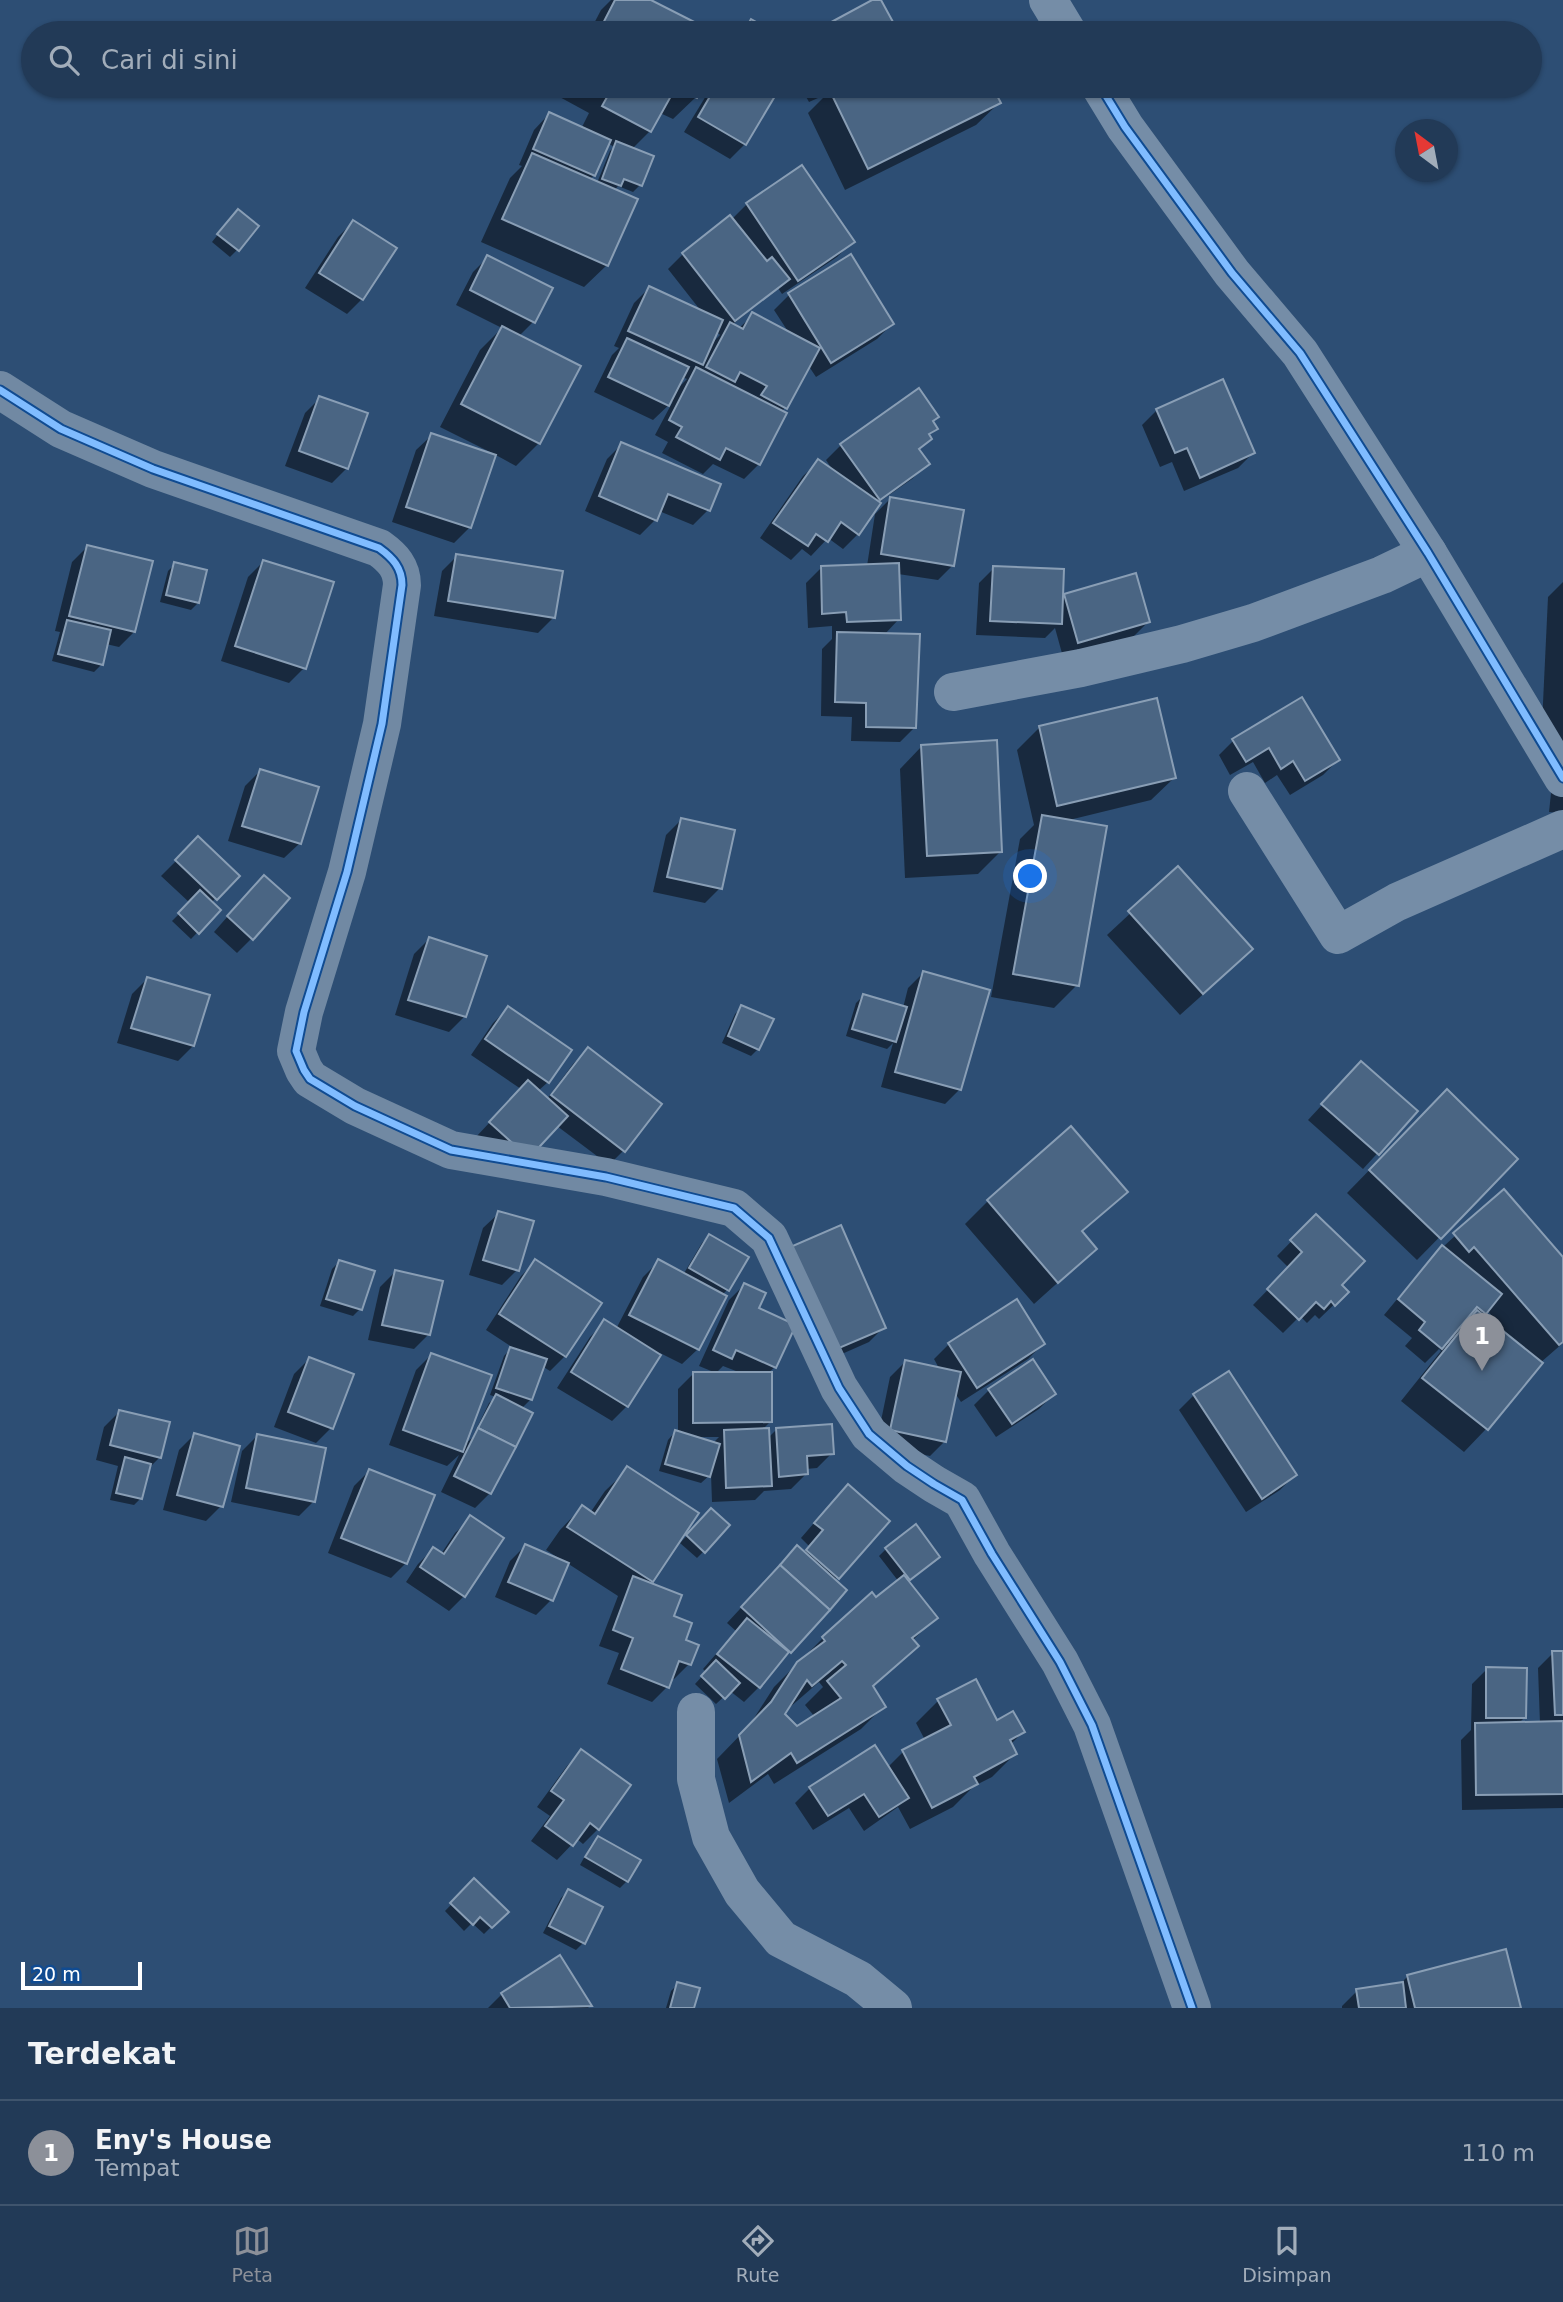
<!DOCTYPE html>
<html lang="id">
<head>
<meta charset="utf-8">
<style>
	body { margin:0; font-family:"DejaVu Sans",sans-serif; background:#2a415d; color:#f1f3f6 }
	.compass { position:absolute; left:1395px; top:119px; width:63px; height:63px; border-radius:50%; background:#223a57; box-shadow:0 2px 5px #0004; rotate:328deg }
	.scale { position:absolute; left:21px; bottom:18px; width:121px; box-sizing:border-box; padding-left:7px; border:4px solid #fff; border-top:0; font-size:19px; line-height:24px; white-space:nowrap; color:#fff; -webkit-text-stroke:5px #104b91; paint-order:stroke }
	.you { position:absolute; left:1031px; top:877px; width:24px; height:24px; margin:-18px; border:5px solid #fff; border-radius:50%; background:#1a73e8; box-shadow:0 0 0 10px #1a73e833 }
	.badge { display:grid; place-items:center; width:46px; height:46px; border-radius:50%; background:#8c9099; color:#fff; font-size:23px; font-weight:700 }
	.pin { position:absolute; translate:-50% -58px; filter:drop-shadow(0 2px 4px #0008) }
	.pin::after { content:''; position:absolute; top:37px; width:24px; height:21px; background:inherit; clip-path:polygon(0 0,100% 0,50% 100%) }
	.list { margin:0; padding:0; list-style:none }
	h2 { display:flex; justify-content:space-between; align-items:center; height:91px; margin:0; padding:0 28px; font-size:30px }
	h2 small { font-size:23px; font-weight:400; color:#a2adba }
	.list li { display:grid; grid-template-columns:46px 1fr auto; gap:21px; align-items:center; box-sizing:border-box; height:105px; padding:0 28px; border-top:2px solid #3f546d }
	.list b { display:block; font-size:26px; white-space:nowrap }
	.list p { margin:0; font-size:23px; white-space:nowrap; color:#a2adba }
	.list em { font-size:23px; font-style:normal; color:#a2adba }
	.icon { flex:none; width:38px; height:38px; fill:none; stroke:currentColor; stroke-width:2; stroke-linecap:round; stroke-linejoin:round }
	.map { position:relative; flex:none; width:1563px; height:2008px; overflow:hidden }
	.search { position:absolute; background:#223a57; box-shadow:0 2px 5px #0004; left:21px; right:21px; top:21px; height:77px; display:flex; align-items:center; gap:18px; box-sizing:border-box; padding:0 24px; border-radius:38px; color:#a2adba; font-size:26px }
	.sheet { height:196px; background:#223a57 }
	nav { display:flex; justify-content:space-around; align-items:center; box-sizing:border-box; height:98px; border-top:2px solid #3f546d; background:#223a57; font-size:19px; color:#a2adba }
	nav a { display:grid; justify-items:center; gap:4px }
	nav .on { color:#8c9099 }
	.map>svg:first-child { display:block }
	.shadow { fill:#0007; fill-rule:evenodd }
	.building { fill:#4a6583; stroke:#899eb5; stroke-width:2; fill-rule:evenodd }
	.lines { fill:none; stroke-linecap:round; stroke-linejoin:round }
	.street { stroke:#758da7; stroke-width:38 }
	.secondary { stroke:#7189a3; stroke-width:38 }
	.cycleway-casing { stroke:#104b91; stroke-width:11 }
	.cycleway { stroke:#80bcff; stroke-width:7 }
</style>
</head>
<body>
<div class="map">
<svg width="1563" height="2008" viewBox="0 0 1563 2008">
	<rect width="100%" height="100%" fill="#2d4e74"/>
	<g class="shadow">
		<path d="M611 0H647L712 33H589L601 10Z"/>
		<path d="M561 86H702L696 97 673 119 660 113 650 131 632 149 640 185 633 192 618 186 614 191 607 265 584 287 481 242 510 178 522 166 519 165 534 130 549 114 581 129 589 113 556 95ZM608 143 614 147 610 151 597 183 589 180 594 175Z"/>
		<path d="M712 86H779L745 144 730 159 684 132Z"/>
		<path d="M800 86H990L999 103 976 125 845 190 808 113 827 94 809 102Z"/>
		<path d="M802 167 852 242 837 257 782 294 778 288 732 325 738 329 753 315 789 333 774 310 789 295 892 324 877 339 816 377 808 365 782 412 759 464 744 479 713 464 703 474 662 453 668 442 655 435 673 401 653 420 594 392 612 355 619 348 614 346 634 303 649 288 701 311 668 269 683 254 730 217 732 219 747 204ZM716 331 720 335 710 345ZM682 377 687 379 676 390Z"/>
		<path d="M231 218 237 250 230 257 212 242Z"/>
		<path d="M353 222 362 299 347 314 305 288 338 237Z"/>
		<path d="M488 257 533 322 519 336 539 443 516 466 494 454 469 528 454 543 392 522 416 450 432 435 493 456 494 454 440 427 480 350 502 328 456 305 473 272Z"/>
		<path d="M320 398 347 468 332 483 285 466 305 413Z"/>
		<path d="M1157 410 1253 453 1238 468 1184 491 1172 462 1160 467 1142 425Z"/>
		<path d="M931 422 935 429 928 436 930 438 918 450 927 464 912 479 879 502 858 534 843 549 828 538 811 556 802 549 791 560 760 538 803 476 818 462 834 472 826 460 841 445Z"/>
		<path d="M622 444 708 510 693 525 659 511 655 520 640 535 585 511 607 459Z"/>
		<path d="M890 499 953 565 938 580 898 574 899 619 884 635 915 727 900 742 851 741 852 717 821 716 822 649 832 639V626L808 628 806 583 821 568 867 566 875 514Z"/>
		<path d="M87 547 134 632 119 647 106 644 101 665 94 672 52 661 60 632 55 631 72 562Z"/>
		<path d="M457 556 553 618 538 633 434 616 442 571Z"/>
		<path d="M263 562 304 668 289 683 221 661 248 577Z"/>
		<path d="M175 564 198 603 191 610 160 602 168 571Z"/>
		<path d="M994 568 1061 599 1065 595 1148 622 1133 637 1063 657 1055 628 1045 638 976 635 979 583Z"/>
		<path d="M1563 582V746L1541 745 1548 597Z"/>
		<path d="M1040 727 1174 778 1151 800 1065 821 1077 985 1054 1008 991 997 1020 839 1034 825 1017 750Z"/>
		<path d="M1234 740 1338 760 1323 775 1290 795 1277 775 1265 783 1253 762 1230 775 1219 755Z"/>
		<path d="M922 746 1001 851 978 874 905 878 900 769Z"/>
		<path d="M1563 755V813L1549 812 1554 765Z"/>
		<path d="M260 771 300 843 284 858 228 841 245 786Z"/>
		<path d="M681 820 720 888 705 903 653 892 666 835Z"/>
		<path d="M198 839 237 876 211 903 219 910 191 939 172 921 190 903 161 876Z"/>
		<path d="M1178 869 1228 972 1180 1015 1107 935Z"/>
		<path d="M249 892 252 938 237 953 214 932Z"/>
		<path d="M429 939 484 957 464 1017 449 1032 395 1015 414 954Z"/>
		<path d="M923 973 960 1089 945 1104 881 1087 893 1043 887 1049 846 1036 856 1003 863 996 903 1008 908 988Z"/>
		<path d="M147 979 193 1046 178 1061 117 1043 132 994Z"/>
		<path d="M742 1007 758 1049 751 1056 722 1043 735 1014Z"/>
		<path d="M508 1008 548 1082 538 1091 547 1099 573 1064 588 1049 624 1150 609 1165 557 1126 527 1157 475 1138 521 1089 471 1055 493 1023Z"/>
		<path d="M1347 1078 1416 1111 1363 1169 1308 1120Z"/>
		<path d="M1424 1114 1516 1159 1417 1260 1347 1193Z"/>
		<path d="M1071 1129 1125 1191 1081 1233 1095 1249 1034 1304 965 1224 988 1201Z"/>
		<path d="M1504 1191 1563 1260V1343L1540 1363 1486 1429 1464 1452 1401 1401 1441 1351 1439 1349 1425 1363 1405 1346 1412 1338 1384 1315 1432 1257ZM1487 1310 1509 1336 1482 1316ZM1462 1322 1465 1324 1457 1332 1455 1330Z"/>
		<path d="M499 1213 517 1270 502 1285 469 1275 483 1228Z"/>
		<path d="M1316 1216 1339 1285 1347 1292 1319 1319 1315 1315 1307 1323 1300 1316 1283 1333 1253 1305 1289 1268 1277 1256Z"/>
		<path d="M709 1236 727 1290 722 1295 725 1296 698 1349 682 1364 660 1353 627 1406 612 1421 557 1388 590 1337 605 1322 616 1329 643 1277 658 1262 683 1275 702 1243Z"/>
		<path d="M536 1261 599 1303 565 1356 550 1371 542 1366 531 1399 521 1409 490 1493 475 1508 441 1492 459 1455 447 1466 389 1445 416 1370 431 1355 464 1445 472 1438 489 1403 496 1397 490 1395 504 1356 512 1347 486 1330 521 1276Z"/>
		<path d="M339 1262 360 1309 353 1316 320 1306 332 1269Z"/>
		<path d="M774 1265 884 1327 869 1342 817 1365Z"/>
		<path d="M395 1272 429 1334 414 1349 368 1340 380 1287Z"/>
		<path d="M744 1285 756 1309 775 1367 768 1373 770 1422 762 1430 768 1438 776 1430 832 1453 817 1468 806 1469V1474L791 1489 764 1491 755 1500 712 1502 711 1474 701 1483 659 1471 668 1440 675 1432 678 1433V1389L693 1374 741 1373 723 1366 716 1373 699 1366 729 1300ZM696 1437H719L713 1443Z"/>
		<path d="M949 1344H1043L1028 1359 961 1402 955 1393 945 1441 930 1456 876 1445 890 1377 905 1362 940 1370 934 1359Z"/>
		<path d="M309 1359 331 1428 316 1443 274 1427 294 1374Z"/>
		<path d="M989 1390 1054 1394 1039 1409 996 1437 974 1405Z"/>
		<path d="M1194 1395 1295 1475 1280 1490 1246 1512 1179 1410Z"/>
		<path d="M119 1412 160 1457 148 1469 141 1498 134 1505 110 1500 118 1466 96 1460 104 1427Z"/>
		<path d="M194 1435 221 1506 206 1521 163 1510 179 1450Z"/>
		<path d="M257 1436 314 1501 299 1516 231 1502 242 1451Z"/>
		<path d="M628 1469 696 1513 649 1584 672 1617 684 1641 689 1664 674 1679 671 1678 667 1687 652 1702 607 1684 619 1653 599 1646 618 1596 567 1563 551 1600 536 1615 495 1597 510 1561 525 1546 559 1561 560 1559 546 1550 560 1530 582 1507 590 1513 605 1491Z"/>
		<path d="M369 1471 406 1563 391 1578 328 1553 354 1486Z"/>
		<path d="M833 1501 888 1521 834 1581 788 1650 759 1687 744 1702 730 1691 716 1704 695 1684 706 1672 703 1669 736 1631 727 1623 765 1582 803 1553 809 1546 801 1538Z"/>
		<path d="M471 1518 464 1596 449 1611 406 1582 418 1564 433 1549 441 1554 455 1533Z"/>
		<path d="M704 1518V1551L697 1558 680 1543Z"/>
		<path d="M886 1549 931 1563 907 1582 935 1618 912 1641 916 1646 872 1688 883 1707 861 1729 774 1784 768 1774 729 1803 717 1759 749 1726 774 1687 823 1638 872 1595 875 1600 899 1582 879 1556ZM819 1682 823 1687 805 1705 815 1717 797 1728 782 1714Z"/>
		<path d="M1553 1653H1563V1808L1462 1810 1461 1740 1471 1730 1472 1684 1487 1669 1525 1717 1518 1724H1540L1538 1668Z"/>
		<path d="M938 1701 1023 1732 1010 1745 1015 1754 992 1777 974 1786 953 1807 910 1829 898 1807 864 1831 849 1808 813 1830 795 1803 810 1788 887 1768 903 1752 925 1740 916 1723Z"/>
		<path d="M582 1751 598 1829 583 1844 577 1839 557 1860 531 1841 550 1816 537 1807 567 1766Z"/>
		<path d="M598 1838 627 1881 620 1888 580 1865 591 1845Z"/>
		<path d="M474 1881 506 1912 484 1934 472 1923 464 1931 445 1911Z"/>
		<path d="M568 1891 583 1943 576 1950 543 1933 561 1898Z"/>
		<path d="M560 1958 590 2006 588 2008H488L502 1994Z"/>
		<path d="M1408 1976 1519 2008H1342V2006L1357 1991 1399 1985Z"/>
		<path d="M678 1984 693 2008H666L671 1991Z"/>
	</g>
	<g class="building">
		<path d="M615 0H651L716 33H598Z"/>
		<path d="M872 0H881L899 33H811Z"/>
		<path d="M751 19 776 33H743Z"/>
		<path d="M962 24 966 33H943Z"/>
		<path d="M603 86H704L697 98 676 87 651 132 602 106 611 90Z"/>
		<path d="M716 86H781L746 145 698 117Z"/>
		<path d="M836 86H992L1001 103 868 169 829 89Z"/>
		<path d="M549 112 611 140 595 176 533 149Z"/>
		<path d="M616 141 654 156 642 186 624 179 621 186 602 179Z"/>
		<path d="M532 153 638 199 608 266 502 219Z"/>
		<path d="M802 165 855 242 798 281 746 203Z"/>
		<path d="M238 209 259 226 239 251 217 234Z"/>
		<path d="M730 215 767 261 772 257 790 279 735 321 682 253Z"/>
		<path d="M353 220 397 248 363 300 319 273Z"/>
		<path d="M851 254 894 324 831 363 788 293Z"/>
		<path d="M487 255 553 288 535 323 470 290Z"/>
		<path d="M649 286 723 320 703 365 628 331Z"/>
		<path d="M752 312 820 348 787 409 761 395 767 386 740 372 735 382 706 367 730 322 743 329Z"/>
		<path d="M502 326 581 366 540 444 461 404Z"/>
		<path d="M627 338 689 367 669 406 608 377Z"/>
		<path d="M696 367 787 413 760 465 726 448 720 460 676 437 682 427 669 420Z"/>
		<path d="M1223 379 1255 453 1200 478 1187 448 1175 453 1156 409Z"/>
		<path d="M919 388 939 417 933 421 938 429 929 434 932 439 919 449 930 464 880 500 840 444Z"/>
		<path d="M319 396 368 413 348 469 299 451Z"/>
		<path d="M431 433 496 455 471 528 406 507Z"/>
		<path d="M621 442 721 484 710 511 668 494 657 521 599 496Z"/>
		<path d="M818 459 881 503 859 535 841 522 828 542 816 534 808 546 773 523Z"/>
		<path d="M890 497 964 510 954 566 881 554Z"/>
		<path d="M87 545 153 561 135 632 69 616Z"/>
		<path d="M456 554 563 571 555 618 448 601Z"/>
		<path d="M263 560 334 582 306 669 235 646Z"/>
		<path d="M174 562 207 570 199 603 166 595Z"/>
		<path d="M899 563 901 620 847 622 846 612 822 614 821 566Z"/>
		<path d="M993 566 1064 569 1062 624 990 621Z"/>
		<path d="M1136 573 1150 622 1078 643 1064 594Z"/>
		<path d="M67 620 111 630 103 665 58 654Z"/>
		<path d="M837 632 920 634 916 728 866 727V703L835 702Z"/>
		<path d="M1302 697 1340 760 1305 781 1293 761 1281 769 1269 748 1246 762 1232 739Z"/>
		<path d="M1157 698 1176 778 1057 806 1039 726Z"/>
		<path d="M997 740 1002 852 927 856 921 745Z"/>
		<path d="M260 769 319 787 301 844 242 826Z"/>
		<path d="M1042 815 1107 826 1079 986 1013 974Z"/>
		<path d="M681 818 735 830 722 889 667 877Z"/>
		<path d="M198 836 240 876 217 900 175 860Z"/>
		<path d="M1178 866 1253 949 1203 994 1128 911Z"/>
		<path d="M264 875 290 898 253 940 227 916Z"/>
		<path d="M200 890 221 910 199 934 178 913Z"/>
		<path d="M429 937 487 956 466 1017 408 1000Z"/>
		<path d="M923 971 990 990 961 1090 895 1072Z"/>
		<path d="M147 977 210 995 194 1046 131 1028Z"/>
		<path d="M863 994 907 1007 896 1042 852 1029Z"/>
		<path d="M741 1005 774 1019 759 1050 728 1036Z"/>
		<path d="M508 1006 572 1050 549 1083 485 1039Z"/>
		<path d="M588 1047 662 1104 625 1152 551 1095Z"/>
		<path d="M1361 1061 1418 1111 1379 1155 1321 1104Z"/>
		<path d="M528 1080 568 1116 529 1158 489 1122Z"/>
		<path d="M1447 1089 1518 1159 1441 1239 1369 1170Z"/>
		<path d="M1071 1126 1128 1192 1082 1231 1097 1249 1058 1283 987 1200Z"/>
		<path d="M1504 1189 1563 1257V1342L1559 1345 1474 1247 1469 1252 1453 1233Z"/>
		<path d="M498 1211 534 1221 519 1271 483 1260Z"/>
		<path d="M1316 1214 1365 1261 1342 1285 1349 1292 1335 1306 1331 1301 1324 1309 1316 1302 1299 1320 1267 1289 1302 1252 1290 1240Z"/>
		<path d="M841 1225 886 1328 832 1351 788 1248Z"/>
		<path d="M709 1234 749 1257 729 1291 689 1268Z"/>
		<path d="M1442 1245 1502 1294 1486 1314 1477 1307 1442 1349 1419 1330 1425 1322 1398 1299Z"/>
		<path d="M535 1259 602 1303 566 1357 499 1314Z"/>
		<path d="M658 1259 727 1296 699 1350 629 1315Z"/>
		<path d="M339 1260 375 1271 362 1310 326 1299Z"/>
		<path d="M395 1270 443 1281 430 1335 382 1325Z"/>
		<path d="M744 1283 766 1293 759 1308 796 1325 776 1368 736 1350 732 1359 713 1350Z"/>
		<path d="M1017 1299 1045 1344 977 1388 948 1343Z"/>
		<path d="M1477 1310 1543 1363 1488 1430 1422 1378Z"/>
		<path d="M604 1319 661 1355 628 1407 571 1372Z"/>
		<path d="M510 1347 547 1359 532 1400 496 1388Z"/>
		<path d="M431 1353 492 1375 463 1452 403 1430Z"/>
		<path d="M309 1357 354 1374 333 1429 288 1412Z"/>
		<path d="M1033 1359 1056 1394 1012 1424 988 1389Z"/>
		<path d="M905 1360 961 1372 946 1442 890 1430Z"/>
		<path d="M1229 1371 1297 1475 1262 1499 1193 1394Z"/>
		<path d="M693 1372H772V1422L693 1423Z"/>
		<path d="M496 1394 533 1413 516 1447 478 1428Z"/>
		<path d="M119 1410 170 1422 161 1458 110 1445Z"/>
		<path d="M832 1424 834 1454 807 1456 808 1474 779 1477 776 1428Z"/>
		<path d="M478 1428 516 1447 491 1494 454 1476Z"/>
		<path d="M769 1428 772 1486 726 1488 724 1430Z"/>
		<path d="M675 1430 720 1444 710 1477 665 1464Z"/>
		<path d="M194 1433 240 1446 223 1507 177 1495Z"/>
		<path d="M257 1434 326 1448 315 1502 246 1488Z"/>
		<path d="M125 1457 151 1464 142 1499 116 1493Z"/>
		<path d="M627 1466 699 1513 653 1582 567 1527 582 1505 595 1514Z"/>
		<path d="M369 1469 435 1495 407 1564 341 1538Z"/>
		<path d="M848 1484 890 1521 839 1579 806 1550 823 1530 814 1523Z"/>
		<path d="M711 1508 730 1525 705 1553 686 1535Z"/>
		<path d="M470 1515 504 1538 465 1597 420 1567 433 1547 444 1554Z"/>
		<path d="M916 1524 940 1557 910 1580 885 1548Z"/>
		<path d="M525 1544 569 1563 553 1601 508 1582Z"/>
		<path d="M797 1545 847 1590 830 1610 780 1565Z"/>
		<path d="M780 1565 830 1610 791 1653 741 1607Z"/>
		<path d="M904 1575 938 1618 912 1638 919 1646 873 1686 886 1707 797 1763 791 1753 751 1782 739 1735 771 1702 797 1662 825 1641 822 1637 872 1592 876 1597ZM842 1661 846 1665 827 1681 841 1698 797 1726 785 1714 807 1680 812 1686Z"/>
		<path d="M633 1576 682 1595 674 1616 692 1623 686 1640 699 1645 691 1665 679 1661 669 1688 621 1669 633 1638 613 1630Z"/>
		<path d="M747 1618 789 1652 760 1688 717 1654Z"/>
		<path d="M1552 1651H1563V1715H1555Z"/>
		<path d="M716 1660 740 1683 725 1699 701 1676Z"/>
		<path d="M1486 1667 1527 1668 1526 1718H1486Z"/>
		<path d="M976 1679 997 1720 1013 1711 1025 1732 1010 1740 1017 1754 974 1777 978 1784 932 1808 902 1750 951 1725 937 1699Z"/>
		<path d="M1563 1721V1794L1476 1795 1475 1723Z"/>
		<path d="M875 1745 909 1798 879 1817 864 1794 828 1816 809 1787Z"/>
		<path d="M581 1749 631 1785 599 1830 590 1823 573 1846 545 1826 564 1800 551 1791Z"/>
		<path d="M598 1836 641 1860 628 1882 585 1857Z"/>
		<path d="M474 1878 509 1912 492 1928 480 1917 473 1925 450 1903Z"/>
		<path d="M568 1889 603 1907 585 1944 549 1926Z"/>
		<path d="M1506 1949 1521 2008H1415L1407 1975Z"/>
		<path d="M560 1955 592 2006 510 2008 501 1993Z"/>
		<path d="M677 1982 700 1988 694 2008H670Z"/>
		<path d="M1403 1982 1406 2008H1359L1356 1989Z"/>
	</g>
	<g class="lines">
		<g class="street">
			<path d="M1048 0 1068 33"/>
			<path d="M1100 86 1125 127 1232 273 1300 353 1428 553 1563 778"/>
			<path d="M953 692 1081 668 1182 644 1253 623 1382 575 1428 553"/>
			<path d="M1247 791 1338 935 1397 902 1563 829"/>
			<path d="M696 1712V1779L711 1837 742 1892 781 1939 858 1979 893 2008"/>
		</g>
		<path class="secondary" d="M0 390 61 429 153 469 379 548C393 558 402 568 402 585L382 724 347 872 304 1012 296 1051 304 1070 310 1079 355 1106 451 1150 606 1177 734 1208 769 1238 839 1388 869 1434 907 1466 934 1484 962 1500 992 1554 1060 1662 1092 1725 1192 2008"/>
		<g class="cycleway-casing">
			<g id="cycleway">
				<path d="M1100 86 1125 127 1232 273 1300 353 1428 553 1563 778"/>
				<path d="M0 390 61 429 153 469 379 548C393 558 402 568 402 585L382 724 347 872 304 1012 296 1051 304 1070 310 1079 355 1106 451 1150 606 1177 734 1208 769 1238 839 1388 869 1434 907 1466 934 1484 962 1500 992 1554 1060 1662 1092 1725 1192 2008"/>
			</g>
		</g>
		<use href="#cycleway" class="cycleway"/>
	</g>
</svg>
<svg class="compass" viewBox="-18 -18 36 36"><path d="M0-13l5 13h-10z" fill="#e53935"/><path d="M0 13l5-13h-10z" fill="#a2adba"/></svg>
<div class="scale">20 m</div>
<div class="you"></div>
<div class="pin badge" style="left:1482px;top:1371px">1</div>
<div class="search"><svg class="icon" aria-label="search" viewBox="0 0 24 24"><circle cx="10" cy="10" r="6"/><path d="M15 15l6 6"/></svg>Cari di sini</div>
</div>
<section class="sheet">
<h2>Terdekat<small></small></h2>
<ul class="list">
<li><span class="badge">1</span><div><b>Eny's House</b><p>Tempat</p></div><em>110 m</em></li>
</ul>
</section>
<nav>
<a class="on"><svg class="icon" aria-label="map" viewBox="0 0 24 24"><path d="M3 6l6-2 6 2 6-2v14l-6 2-6-2-6 2zM9 4v14M15 6v14"/></svg>Peta</a>
<a><svg class="icon" aria-label="directions" viewBox="0 0 24 24"><path d="M12 3l9 9-9 9-9-9zM9 14v-3h6M13 9l2 2-2 2"/></svg>Rute</a>
<a><svg class="icon" aria-label="saved" viewBox="0 0 24 24"><path d="M7 4h10v16l-5-4-5 4z"/></svg>Disimpan</a>
</nav>
</body>
</html>
